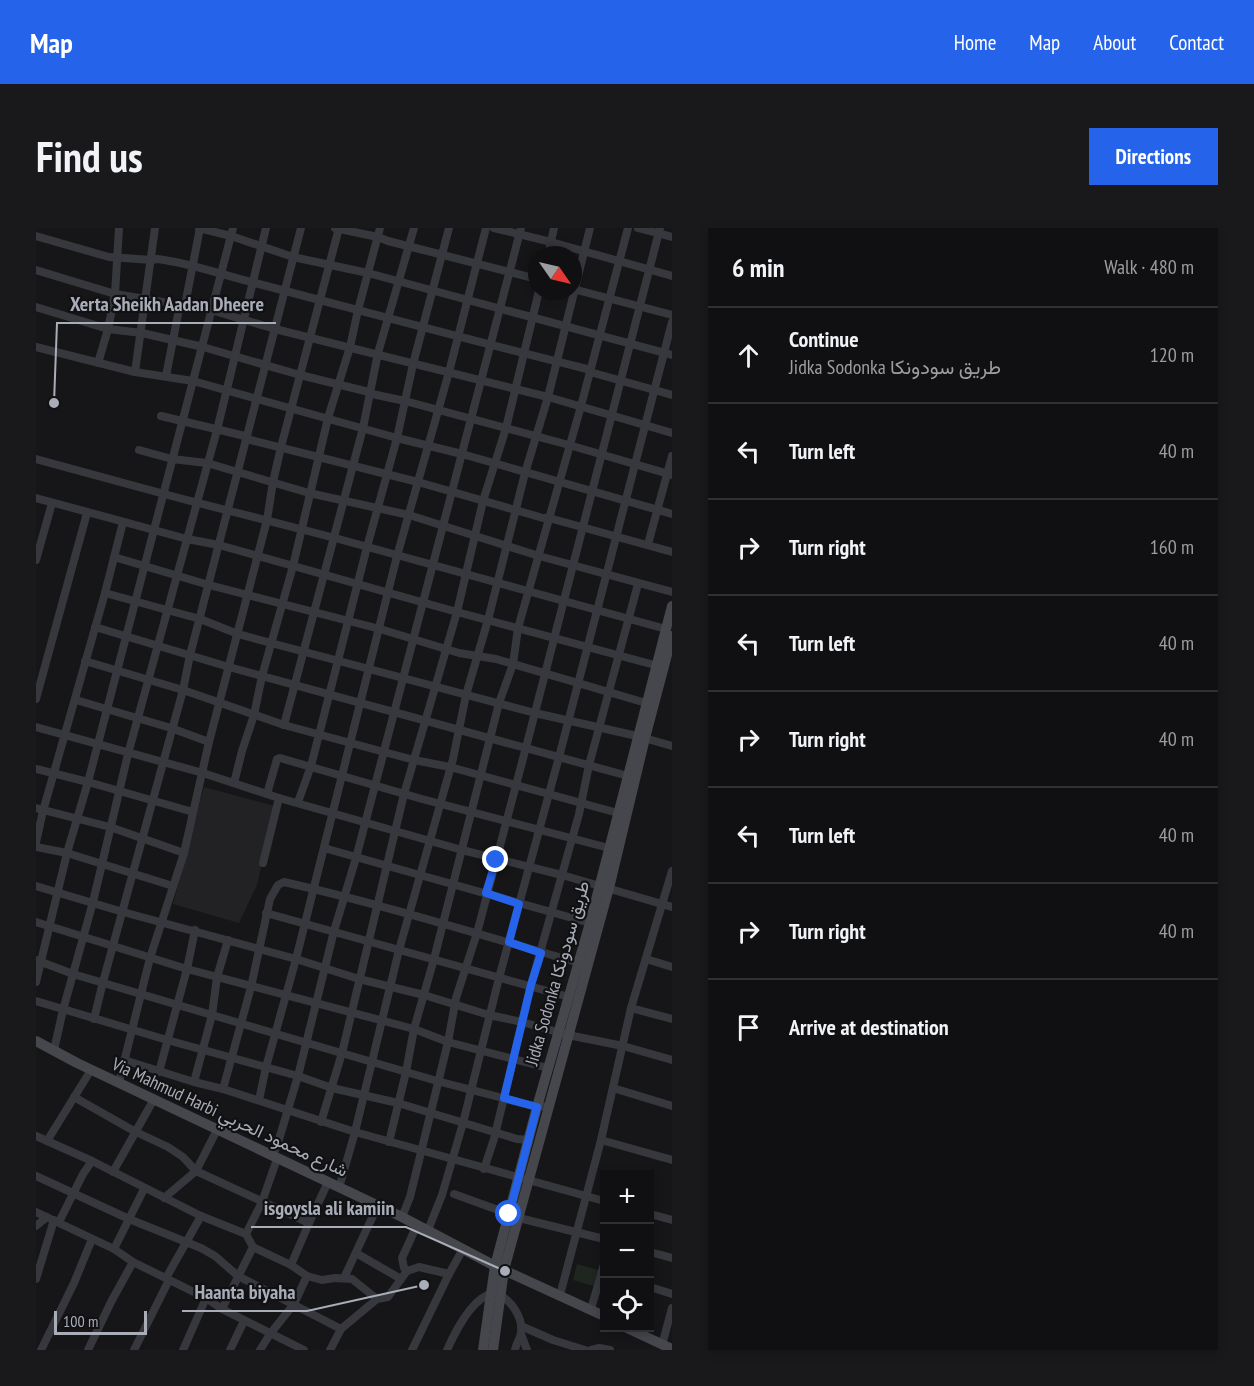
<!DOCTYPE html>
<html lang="en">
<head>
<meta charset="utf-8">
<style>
	body { margin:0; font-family:"PT Sans Narrow",Vazirmatn,sans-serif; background:#19191b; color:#f1f3f6 }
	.controls { position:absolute; right:18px; bottom:18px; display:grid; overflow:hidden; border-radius:0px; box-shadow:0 3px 9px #0003 }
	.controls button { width:54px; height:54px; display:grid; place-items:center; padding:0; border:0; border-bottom:2px solid #303032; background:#101012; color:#f1f3f6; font:30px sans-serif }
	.compass { position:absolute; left:492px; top:18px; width:54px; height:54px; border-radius:50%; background:#101012; box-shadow:0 3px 9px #0003; rotate:124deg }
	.scale { position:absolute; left:18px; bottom:15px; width:93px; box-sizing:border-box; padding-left:6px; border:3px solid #a8adb8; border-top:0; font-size:16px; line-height:21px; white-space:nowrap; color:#a8adb8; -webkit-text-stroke:4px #111113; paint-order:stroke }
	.stop { position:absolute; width:18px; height:18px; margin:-14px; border:4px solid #2563eb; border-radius:50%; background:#fff }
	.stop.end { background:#2563eb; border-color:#fff; box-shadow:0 2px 6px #0008 }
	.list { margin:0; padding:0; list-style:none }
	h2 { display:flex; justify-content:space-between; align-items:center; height:78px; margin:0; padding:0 24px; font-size:26px }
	h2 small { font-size:20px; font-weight:400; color:#9c9d9f }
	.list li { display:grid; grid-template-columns:39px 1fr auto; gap:18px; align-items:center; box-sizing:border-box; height:96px; padding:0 24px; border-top:2px solid #303032 }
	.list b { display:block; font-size:22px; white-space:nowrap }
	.list p { margin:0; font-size:20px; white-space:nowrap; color:#9c9d9f }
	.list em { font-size:20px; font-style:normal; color:#9c9d9f }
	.icon { flex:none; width:33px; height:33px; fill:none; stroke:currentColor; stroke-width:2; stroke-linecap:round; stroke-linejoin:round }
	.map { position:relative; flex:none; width:636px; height:1122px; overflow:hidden; border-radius:0px }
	header { display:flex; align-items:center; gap:36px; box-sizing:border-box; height:84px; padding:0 30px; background:#2563eb; color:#fff }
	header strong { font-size:28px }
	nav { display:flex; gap:33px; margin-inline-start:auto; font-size:21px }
	.intro { display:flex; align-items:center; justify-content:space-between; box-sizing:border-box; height:144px; padding:0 36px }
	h1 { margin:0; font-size:42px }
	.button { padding:15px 27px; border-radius:0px; background:#2563eb; color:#fff; font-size:21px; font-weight:700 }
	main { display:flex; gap:36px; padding:0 36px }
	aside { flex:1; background:#101012; border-radius:0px; box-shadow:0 3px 9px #0003 }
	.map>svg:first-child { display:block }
	.built { fill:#222225 }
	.green { fill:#1e261f }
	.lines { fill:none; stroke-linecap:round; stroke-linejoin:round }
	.street { stroke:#37383d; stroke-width:8 }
	.secondary { stroke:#45474d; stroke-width:10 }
	.route { stroke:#2563eb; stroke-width:8 }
	.labels { text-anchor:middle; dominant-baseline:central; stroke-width:4.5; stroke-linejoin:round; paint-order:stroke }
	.street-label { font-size:18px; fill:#a8adb8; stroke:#111113 }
	.leader { fill:none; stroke:#a8adb8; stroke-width:2 }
	.callout-dot { fill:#a8adb8; stroke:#111113; stroke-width:2 }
	.callout-label { font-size:20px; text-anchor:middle; font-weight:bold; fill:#a8adb8; stroke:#111113; stroke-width:4.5; stroke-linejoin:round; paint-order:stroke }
</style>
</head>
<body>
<header>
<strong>Map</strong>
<nav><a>Home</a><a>Map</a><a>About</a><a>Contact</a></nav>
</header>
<div class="intro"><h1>Find us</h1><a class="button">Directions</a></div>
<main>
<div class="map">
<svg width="636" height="1122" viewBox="0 0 636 1122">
	<rect width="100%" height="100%" fill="#161618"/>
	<path class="built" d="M168 559 239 578 221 657 203 695 137 676Z"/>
	<path class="green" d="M541 1036 562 1042 557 1058 537 1052Z"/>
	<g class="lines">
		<g class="street">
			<path d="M163 0 195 8 257 29 332 45 636 127"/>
			<path d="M299 0 342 9 352 13 501 51"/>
			<path d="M458 0 515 14 636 48"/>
			<path d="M602 0 636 9"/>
			<path d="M0 8 73 29 116 32 121 31C155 35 186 47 219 55 330 84 440 114 551 141L554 144 636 167"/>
			<path d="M512 27 518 0"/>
			<path d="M0 42 79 66 175 82 239 101 512 169 636 205"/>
			<path d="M537 61 636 87"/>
			<path d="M149 77 164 0"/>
			<path d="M0 79 72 101 106 105 167 119 264 147 333 164 336 166 369 173 533 217 636 247"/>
			<path d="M0 119 99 144 157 153 361 210 426 226 636 286"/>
			<path d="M62 135 72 101 79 66 83 0"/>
			<path d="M99 144 119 0"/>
			<path d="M130 148 144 76"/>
			<path d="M125 188 209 208 211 211 382 254 507 290H513L636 324"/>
			<path d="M103 222 136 231 171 235 273 265 373 287 503 328 636 364"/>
			<path d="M0 231 143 270 299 310 630 401"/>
			<path d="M0 270 151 311 183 317 421 384 626 439"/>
			<path d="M612 316 636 228"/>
			<path d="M78 329 173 357 344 401 423 425 460 431 610 475"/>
			<path d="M0 332 16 275"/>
			<path d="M69 365 164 391 202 406 235 415 499 485 601 508 636 518"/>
			<path d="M59 399 193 439 592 548"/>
			<path d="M49 433 147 462 248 497 378 532 414 539 582 585"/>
			<path d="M0 471 51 285"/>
			<path d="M40 472 135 500 173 514"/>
			<path d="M248 497 327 200 342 125 378 0"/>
			<path d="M0 499 167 545 243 570 426 622 526 647 636 679"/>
			<path d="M0 541 52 554 157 584"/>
			<path d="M198 555 206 523 218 487 226 448 257 338 292 190 314 119 322 82 344 0"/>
			<path d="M231 566 241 531 244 530 386 571 573 620"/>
			<path d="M262 574 275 538 331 319 361 210 377 136 413 0"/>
			<path d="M0 580 74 599 148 625"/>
			<path d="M0 614 7 583 69 365 87 294"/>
			<path d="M0 619 31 625 137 658"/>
			<path d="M288 620 554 695"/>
			<path d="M227 635 243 570"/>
			<path d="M0 658 87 684 260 731 323 751 388 767 453 787 486 794 532 807 587 818 636 832"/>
			<path d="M230 685 533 769"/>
			<path d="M0 694 151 741 378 801 412 814 512 840"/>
			<path d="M610 731 636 739"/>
			<path d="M0 732 37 746 176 787 401 853 501 879 512 878"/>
			<path d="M0 754 31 625 52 554 197 0"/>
			<path d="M0 773 131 812 262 848 296 860 362 875 481 911 493 912"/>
			<path d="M595 780 636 791"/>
			<path d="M58 791 67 754 147 462 154 427 265 0"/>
			<path d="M18 822 27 782 57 674 92 526 181 202 230 0"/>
			<path d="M88 832 158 854 187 861 319 904 568 973"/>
			<path d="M123 844 151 741 159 702"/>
			<path d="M83 854 114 730 148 625 173 514 231 292 237 254 245 219 303 0"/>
			<path d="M158 854 176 787 181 749 192 712"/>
			<path d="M577 860 636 878"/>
			<path d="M187 861 215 759 234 671 242 657 248 654C349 677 448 708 547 736"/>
			<path d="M38 869 98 903 132 919 147 929 160 943 273 995 292 954"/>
			<path d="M223 872 230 839 260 731 361 328 413 144 450 0"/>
			<path d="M285 894 306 825 368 566 421 384 447 273 470 200 503 63"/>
			<path d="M0 908 56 933 165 988 210 1006 217 1019 255 1037 271 1048 286 1052 299 1050 316 1051 341 1071"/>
			<path d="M565 912 636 932"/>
			<path d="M11 913 55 842"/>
			<path d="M353 914 370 844 378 801 398 731 463 475 477 436 482 400 545 178 592 0"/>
			<path d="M236 928 241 918 262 848 298 703 320 630 485 0"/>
			<path d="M448 941 458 911 495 757 543 586 553 537 602 356"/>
			<path d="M77 944 118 871"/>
			<path d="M0 948 93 991 165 1020 179 1028 202 1048 305 1101"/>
			<path d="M303 960 319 904 363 722 417 531 430 467 452 392 489 245 512 169 554 0"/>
			<path d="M418 966 473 986"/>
			<path d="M128 970 160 943 181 902"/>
			<path d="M0 984 78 1021 97 1034 170 1070 186 1081 268 1122"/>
			<path d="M614 986 636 992"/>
			<path d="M366 989 374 969 412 814 420 770 441 705 494 504 624 0"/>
			<path d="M483 990 568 1011"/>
			<path d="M23 994 47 946 56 933"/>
			<path d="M0 998 11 989"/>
			<path d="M392 1002 406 967 427 895 463 750 523 529 636 94"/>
			<path d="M210 1006 226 974 241 931"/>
			<path d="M78 1021 108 961"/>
			<path d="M614 1024 636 1030"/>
			<path d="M320 1025 365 1051"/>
			<path d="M255 1037 273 995"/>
			<path d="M371 1043 383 1039 413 1046"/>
			<path d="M130 1050 165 988"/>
			<path d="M308 1050 342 977"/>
			<path d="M0 1051 18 992"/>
			<path d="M614 1059 636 1066"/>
			<path d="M524 1067 565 912 595 780 636 643"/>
			<path d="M465 1068C476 1074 487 1090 485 1104 485 1110 480 1115 479 1122"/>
			<path d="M186 1081 217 1019"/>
			<path d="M555 1081 568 1036"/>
			<path d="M485 1098 517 1112 549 1122"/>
			<path d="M485 1106 491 1122"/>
			<path d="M626 1117 636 1080"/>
			<path d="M5 1122 38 1055 56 1011"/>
			<path d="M52 1122 75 1074 97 1034"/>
			<path d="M98 1122 133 1052"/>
			<path d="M147 1122 170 1070"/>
			<path d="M194 1122 208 1093"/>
			<path d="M224 1122 234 1106 258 1076 271 1048"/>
			<path d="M294 1122 305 1101 341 1071 352 1069 371 1043 368 1040 366 1030 381 997"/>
			<path d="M376 1122 413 1046 427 1021"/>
			<path d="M411 1122C419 1104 436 1070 457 1065"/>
			<path d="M555 1122 563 1120 574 1122"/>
		</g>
		<g class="secondary">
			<path d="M0 813 41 835 366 989 459 1038 568 1088"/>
			<path d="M591 1100 636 1121"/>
			<path d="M447 1122 459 1038 501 879 554 695 636 378"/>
			<path d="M457 1122 468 1042 573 660 609 510 636 408"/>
		</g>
	</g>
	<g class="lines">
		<path class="route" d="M460 632 450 665 483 676 473 714 505 725 495 757 468 870 501 879 473 986"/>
	</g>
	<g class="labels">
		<g class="street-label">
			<text transform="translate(521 745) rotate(-74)">Jidka Sodonka طريق سودونكا</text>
			<text transform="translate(194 889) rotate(25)">Via Mahmud Harbi شارع محمود الحربي</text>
		</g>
	</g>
	<path class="leader" d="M18 175L21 95H240M469 1043L370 999H215M388 1057L271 1083H146"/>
	<g class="callout-dot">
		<circle cx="18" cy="175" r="6"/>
		<circle cx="469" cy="1043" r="6"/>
		<circle cx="388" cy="1057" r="6"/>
	</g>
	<g class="callout-label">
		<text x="131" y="83">Xerta Sheikh Aadan Dheere</text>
		<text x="293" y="987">isgoysla ali kamiin</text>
		<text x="209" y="1071">Haanta biyaha</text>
	</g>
</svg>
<div class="controls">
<button>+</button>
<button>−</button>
<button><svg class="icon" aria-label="locate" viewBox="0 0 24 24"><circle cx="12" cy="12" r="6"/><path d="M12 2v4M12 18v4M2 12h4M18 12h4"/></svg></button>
</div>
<svg class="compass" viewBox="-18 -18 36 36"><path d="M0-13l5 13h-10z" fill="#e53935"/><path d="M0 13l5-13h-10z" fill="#9c9d9f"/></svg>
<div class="scale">100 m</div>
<div class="stop" style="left:473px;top:986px"></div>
<div class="stop end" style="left:460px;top:632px"></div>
</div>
<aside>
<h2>6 min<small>Walk · 480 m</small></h2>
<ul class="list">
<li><svg class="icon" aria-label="ahead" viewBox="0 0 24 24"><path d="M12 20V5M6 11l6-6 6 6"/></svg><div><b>Continue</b><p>Jidka Sodonka طريق سودونكا</p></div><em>120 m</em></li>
<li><svg class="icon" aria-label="left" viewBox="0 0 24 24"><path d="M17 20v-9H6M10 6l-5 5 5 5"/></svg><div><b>Turn left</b></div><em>40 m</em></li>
<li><svg class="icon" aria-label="right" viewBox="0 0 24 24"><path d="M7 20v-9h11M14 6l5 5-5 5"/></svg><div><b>Turn right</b></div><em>160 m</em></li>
<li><svg class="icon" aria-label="left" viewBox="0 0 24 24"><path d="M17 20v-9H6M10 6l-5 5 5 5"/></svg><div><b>Turn left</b></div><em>40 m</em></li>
<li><svg class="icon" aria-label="right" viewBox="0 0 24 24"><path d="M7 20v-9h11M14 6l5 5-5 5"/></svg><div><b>Turn right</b></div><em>40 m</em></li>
<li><svg class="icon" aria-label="left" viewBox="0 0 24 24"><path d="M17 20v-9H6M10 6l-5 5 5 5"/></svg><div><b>Turn left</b></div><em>40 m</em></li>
<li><svg class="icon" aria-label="right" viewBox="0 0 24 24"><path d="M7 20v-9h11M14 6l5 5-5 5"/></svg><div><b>Turn right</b></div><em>40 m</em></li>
<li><svg class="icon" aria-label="arrive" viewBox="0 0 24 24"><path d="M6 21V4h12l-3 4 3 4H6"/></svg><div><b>Arrive at destination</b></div></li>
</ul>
</aside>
</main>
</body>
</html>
